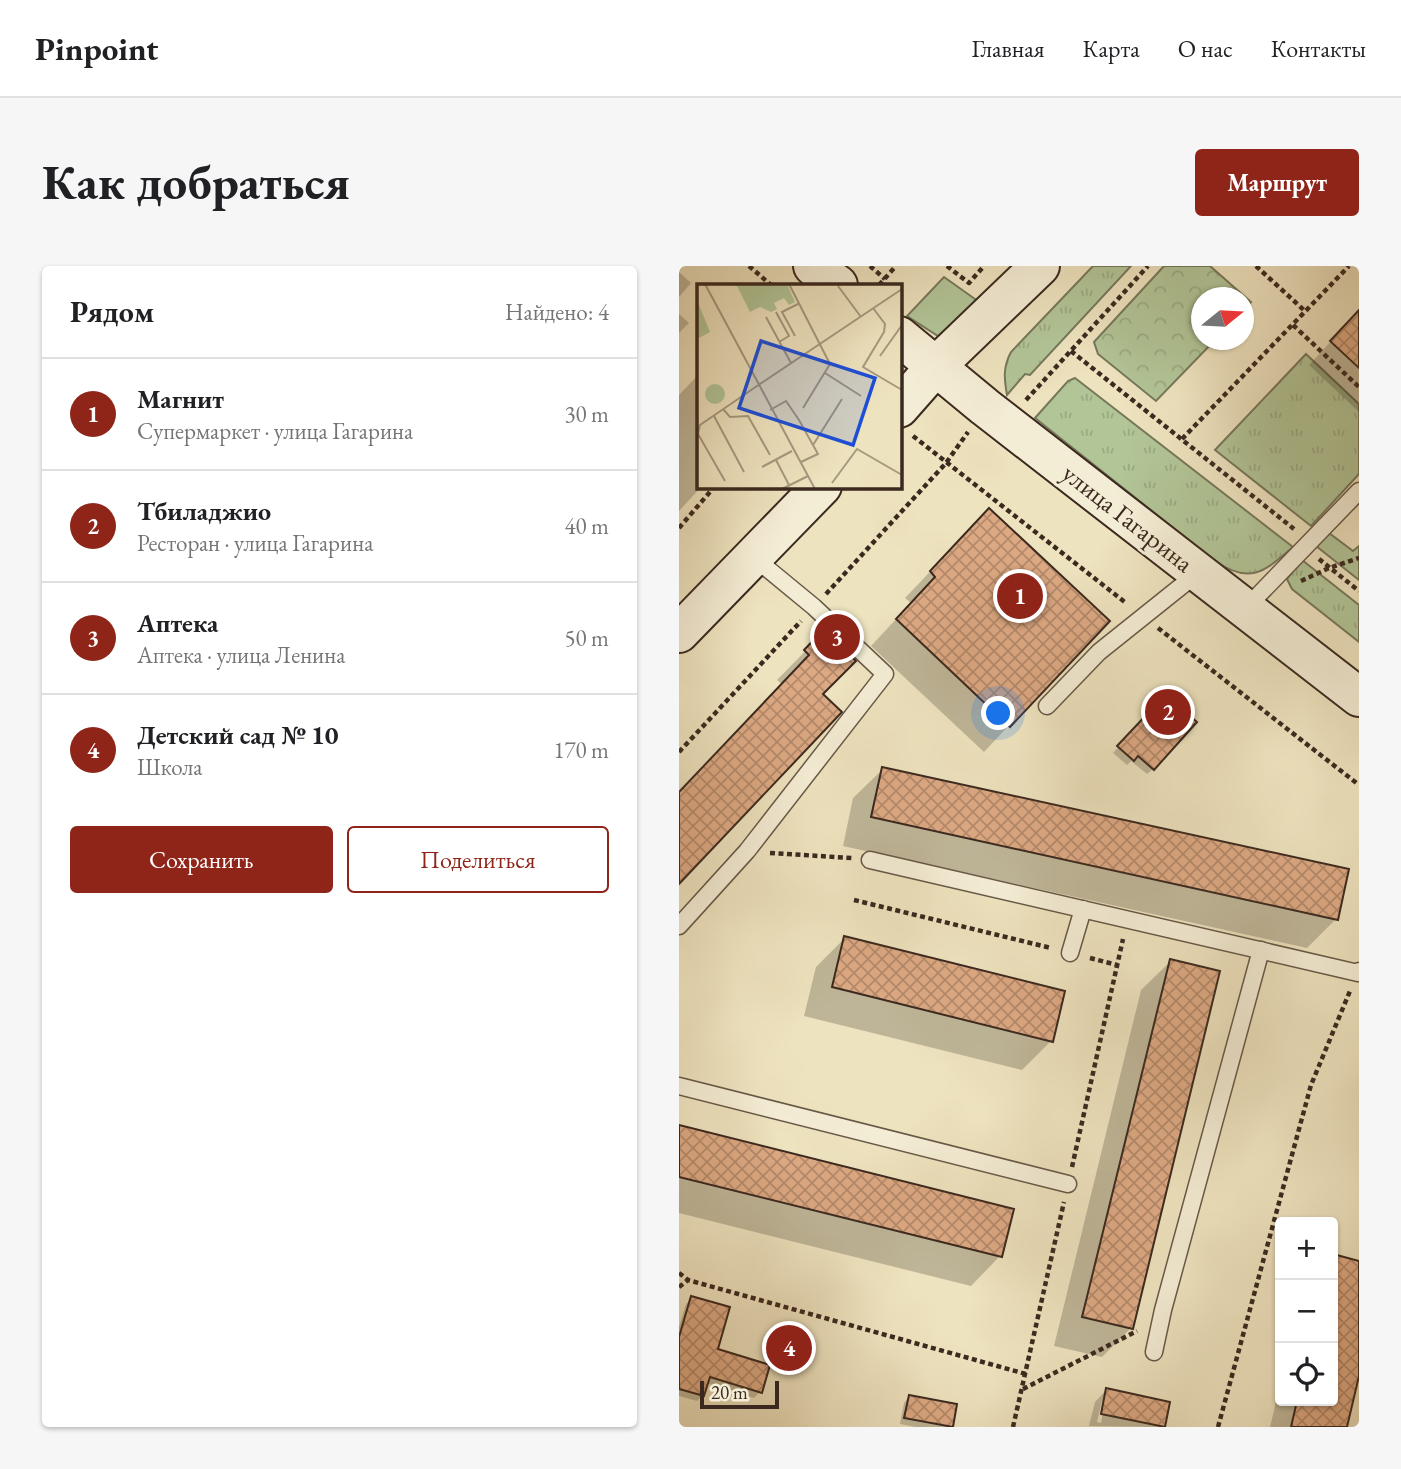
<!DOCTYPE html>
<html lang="ru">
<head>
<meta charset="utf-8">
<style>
	body { margin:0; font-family:"EB Garamond",serif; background:#f6f6f6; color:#202124 }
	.controls { position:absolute; right:21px; bottom:21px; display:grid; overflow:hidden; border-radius:7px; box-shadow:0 2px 5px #0004 }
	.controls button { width:63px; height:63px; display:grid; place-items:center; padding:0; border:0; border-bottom:2px solid #e0e0e0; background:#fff; color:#202124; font:35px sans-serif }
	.compass { position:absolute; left:512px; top:21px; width:63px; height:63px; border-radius:50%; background:#fff; box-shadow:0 2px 5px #0004; rotate:72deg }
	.scale { position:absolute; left:21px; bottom:18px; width:79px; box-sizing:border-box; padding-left:7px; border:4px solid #3b291f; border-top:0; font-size:19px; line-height:24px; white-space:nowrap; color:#3b291f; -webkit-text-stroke:5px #f4edd5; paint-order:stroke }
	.you { position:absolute; left:320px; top:448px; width:24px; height:24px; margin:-18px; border:5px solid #fff; border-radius:50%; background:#1a73e8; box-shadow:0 0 0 10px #1a73e833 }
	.badge { display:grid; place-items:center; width:46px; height:46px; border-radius:50%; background:#8f2418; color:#fff; font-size:23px; font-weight:700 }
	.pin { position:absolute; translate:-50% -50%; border:4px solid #fff; box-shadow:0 2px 7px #0006 }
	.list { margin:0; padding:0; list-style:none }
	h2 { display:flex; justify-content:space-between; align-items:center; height:91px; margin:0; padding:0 28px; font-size:30px }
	h2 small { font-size:23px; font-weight:400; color:#757577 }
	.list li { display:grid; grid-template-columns:46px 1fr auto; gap:21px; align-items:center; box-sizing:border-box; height:112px; padding:0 28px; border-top:2px solid #e0e0e0 }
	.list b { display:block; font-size:26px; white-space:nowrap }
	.list p { margin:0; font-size:23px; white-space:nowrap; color:#757577 }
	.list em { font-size:23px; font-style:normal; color:#757577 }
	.actions { display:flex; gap:14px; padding:21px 28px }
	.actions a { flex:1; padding:16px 0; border:2px solid #8f2418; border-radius:7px; text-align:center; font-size:24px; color:#8f2418 }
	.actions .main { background:#8f2418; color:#fff }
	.icon { flex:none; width:38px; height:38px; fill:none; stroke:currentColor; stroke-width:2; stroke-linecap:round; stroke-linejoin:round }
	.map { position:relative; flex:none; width:680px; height:1161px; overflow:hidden; border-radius:7px }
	header { display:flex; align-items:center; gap:42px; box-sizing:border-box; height:98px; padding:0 35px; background:#fff; border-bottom:2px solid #e0e0e0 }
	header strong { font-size:33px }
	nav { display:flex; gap:38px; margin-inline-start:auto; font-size:24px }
	.intro { display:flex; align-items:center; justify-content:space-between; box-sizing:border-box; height:168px; padding:0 42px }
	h1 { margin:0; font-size:49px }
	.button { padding:18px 32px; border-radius:7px; background:#8f2418; color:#fff; font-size:24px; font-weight:700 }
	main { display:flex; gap:42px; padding:0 42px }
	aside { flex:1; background:#fff; border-radius:7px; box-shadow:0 2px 5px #0004 }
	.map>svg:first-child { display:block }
	.green { fill:#b2c597; stroke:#76775b; stroke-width:2 }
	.forest { fill:url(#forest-crowns); stroke:#76775b; stroke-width:2 }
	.park { fill:url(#park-tufts); stroke:#76775b; stroke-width:2 }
	.shadow { fill:#0003; fill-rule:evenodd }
	.building { fill:url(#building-cross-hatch); stroke:#3b291f; stroke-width:2 }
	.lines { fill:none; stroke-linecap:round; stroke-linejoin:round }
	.lane-casing { stroke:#685847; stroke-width:19 }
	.secondary-casing { stroke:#3b291f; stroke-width:42 }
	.path { stroke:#3b291f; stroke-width:4.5; stroke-dasharray:5 3.5; stroke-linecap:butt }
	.lane { stroke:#f4edd5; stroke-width:16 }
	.secondary { stroke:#f4edd5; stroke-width:38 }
	.labels { text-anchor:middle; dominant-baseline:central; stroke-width:6; stroke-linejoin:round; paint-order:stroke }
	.street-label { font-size:26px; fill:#3b291f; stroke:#f4edd5 }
	.inset-road { fill:none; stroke:#a6997f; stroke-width:2 }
	.view { fill:#1d4ed8; fill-opacity:0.15; stroke:#1d4ed8; stroke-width:3.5 }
	.inset-edge { fill:none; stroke:#3b291f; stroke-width:3.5 }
</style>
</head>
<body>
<header>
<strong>Pinpoint</strong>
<nav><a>Главная</a><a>Карта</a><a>О нас</a><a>Контакты</a></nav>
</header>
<div class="intro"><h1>Как добраться</h1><a class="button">Маршрут</a></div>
<main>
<aside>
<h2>Рядом<small>Найдено: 4</small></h2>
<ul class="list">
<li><span class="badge">1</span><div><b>Магнит</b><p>Супермаркет · улица Гагарина</p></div><em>30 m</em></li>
<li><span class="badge">2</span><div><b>Тбиладжио</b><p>Ресторан · улица Гагарина</p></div><em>40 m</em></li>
<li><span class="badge">3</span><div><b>Аптека</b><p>Аптека · улица Ленина</p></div><em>50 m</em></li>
<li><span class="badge">4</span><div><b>Детский сад № 10</b><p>Школа</p></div><em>170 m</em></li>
</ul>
<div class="actions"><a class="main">Сохранить</a><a>Поделиться</a></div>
</aside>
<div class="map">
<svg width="680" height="1161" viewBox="0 0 680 1161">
	<defs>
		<pattern id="forest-crowns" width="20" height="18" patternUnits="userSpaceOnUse" patternTransform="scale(1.75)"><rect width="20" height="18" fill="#b2c597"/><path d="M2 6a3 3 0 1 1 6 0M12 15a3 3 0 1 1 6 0" fill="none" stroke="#9aa982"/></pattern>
		<pattern id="park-tufts" width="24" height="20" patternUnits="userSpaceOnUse" patternTransform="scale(1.75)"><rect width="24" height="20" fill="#b2c597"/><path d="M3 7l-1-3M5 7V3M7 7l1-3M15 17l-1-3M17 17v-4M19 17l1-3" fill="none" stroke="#9aa982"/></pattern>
		<pattern id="building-cross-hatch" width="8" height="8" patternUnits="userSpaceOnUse" patternTransform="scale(1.75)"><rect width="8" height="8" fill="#dda983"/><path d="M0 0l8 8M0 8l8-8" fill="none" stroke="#b48a6b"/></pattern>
	</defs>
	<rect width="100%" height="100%" fill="#eee3bf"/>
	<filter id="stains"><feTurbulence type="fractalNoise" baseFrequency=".00286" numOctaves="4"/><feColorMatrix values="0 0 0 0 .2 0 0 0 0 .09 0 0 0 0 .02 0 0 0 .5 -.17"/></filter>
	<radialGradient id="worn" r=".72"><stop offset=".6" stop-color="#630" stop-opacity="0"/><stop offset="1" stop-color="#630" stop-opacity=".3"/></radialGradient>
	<g class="green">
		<path d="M265 11 303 38 262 72 228 50Z"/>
		<path d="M650 267 674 285 680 280V314L637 280Z"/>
	</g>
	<path class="forest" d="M485 0H531L572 36 565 44 564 32H522V74H536L477 135 419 88 415 76Z"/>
	<g class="park">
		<path d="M414 0H452L351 109 346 108 328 129C325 112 324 101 332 86Z"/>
		<path d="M627 88 680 138V208L632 260 536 184Z"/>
		<path d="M396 112 614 281C585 306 571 319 536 295L356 152 389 115Z"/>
		<path d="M623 294 680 339V376L613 323 608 313Z"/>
	</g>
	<g class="shadow">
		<path d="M0 6 12 17 0 31Z"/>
		<path d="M680 45V146L630 99Z"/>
		<path d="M0 48 10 57 0 67Z"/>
		<path d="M19 109V220H23L0 245V129Z"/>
		<path d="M285 270 428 355 305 486 192 380 232 337 226 332Z"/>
		<path d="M144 367 141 428 0 616V527L103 418 98 414Z"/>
		<path d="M484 439 474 503 468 508 452 495 448 499 434 487 471 447 475 452Z"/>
		<path d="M204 503 657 653 628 682 164 580 174 532Z"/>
		<path d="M166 672 372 775 343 804 125 750 137 701Z"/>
		<path d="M492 695 452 1062 423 1091 375 1080 462 724Z"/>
		<path d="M0 861 321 990 292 1020 0 947Z"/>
		<path d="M655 990 680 996V1103L666 1161H591L601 1119V1135H654Z"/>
		<path d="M13 1032 37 1084 81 1126 75 1132 27 1117 23 1130 18 1135 0 1130V1061L7 1038Z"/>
		<path d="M428 1123 489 1137 484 1161 410 1160 416 1136ZM423 1135H426L422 1157 418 1156Z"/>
		<path d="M230 1131 276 1140 272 1161H236L221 1158 225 1137Z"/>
	</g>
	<g class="building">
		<path d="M680 44V102L651 75Z"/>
		<path d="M310 242 431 355 331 461 217 353 256 311 251 305Z"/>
		<path d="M144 364 177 395 144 428 163 446 0 618V526L130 389 125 384Z"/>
		<path d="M489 431 518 456 475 504 459 490 455 495 438 480 471 445 476 450Z"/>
		<path d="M203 501 670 603 659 654 192 551Z"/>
		<path d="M165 670 386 725 374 776 153 721Z"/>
		<path d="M491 693 541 705 454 1063 403 1051Z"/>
		<path d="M0 859 335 943 323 991 0 911Z"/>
		<path d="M654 988 680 995V1110L668 1161H612L618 1135H654Z"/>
		<path d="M12 1030 51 1041 39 1083 91 1099 83 1127 31 1111 25 1130 0 1123V1071Z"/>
		<path d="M427 1122 491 1136 486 1161 422 1148Z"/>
		<path d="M230 1129 278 1138 274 1161 225 1152Z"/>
	</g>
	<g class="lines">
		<g class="lane-casing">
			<g id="lane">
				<path d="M566 343 680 225"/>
				<path d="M368 440 420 386 520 306"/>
				<path d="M191 594 679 707 680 705"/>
				<path d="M0 660 68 585 206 408 135 341 73 290"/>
				<path d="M391 687 404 643"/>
				<path d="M0 820 389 918"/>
				<path d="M475 1086 484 1044 582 684"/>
			</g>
		</g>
		<g class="secondary-casing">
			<g id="secondary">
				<path d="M134 0 159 19"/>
				<path d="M220 70 306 141 680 431"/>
				<path d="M220 142 257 100 361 0"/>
				<path d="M0 367 143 220"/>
			</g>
		</g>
		<g class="path">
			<path d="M70 0 92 19"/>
			<path d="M191 0 206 13"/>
			<path d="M268 0 290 17 305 0"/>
			<path d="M577 0 627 46"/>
			<path d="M200 19 217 0"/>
			<path d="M614 59 680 121"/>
			<path d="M392 85 615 263"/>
			<path d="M347 134 469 0"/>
			<path d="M234 170 447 337"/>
			<path d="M503 173 670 0"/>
			<path d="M0 262 36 220"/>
			<path d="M640 293 680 325"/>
			<path d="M622 315 650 302 680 292"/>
			<path d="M147 328 267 197 289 166"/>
			<path d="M479 362 680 519"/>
			<path d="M0 486 122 355"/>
			<path d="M91 587 173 592"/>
			<path d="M175 634 372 682"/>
			<path d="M411 692 438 699"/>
			<path d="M393 901 444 673"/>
			<path d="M0 1007 9 1014"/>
			<path d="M0 1021 9 1014 347 1108"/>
			<path d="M344 1123 458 1065"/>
			<path d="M334 1161 385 936"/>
			<path d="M539 1161 632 819 671 725"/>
		</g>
		<use href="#lane" class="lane"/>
		<use href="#secondary" class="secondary"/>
	</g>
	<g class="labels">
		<g class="street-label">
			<text transform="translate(449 252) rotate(38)">улица Гагарина</text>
		</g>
	</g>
	<g transform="translate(18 18)">
		<rect width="205" height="205" fill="#eee3bf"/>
		<path d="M8 110a10 10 0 1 1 20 0a10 10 0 1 1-20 0Z" fill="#b2c597"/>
		<path d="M0 16 13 48 0 55Z" fill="#b2c597"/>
		<path d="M34 0H90L98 18 92 21 87 14 77 19 80 25 74 28 63 23 53 28 40 2Z" fill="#b2c597"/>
		<path class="inset-road" d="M8 0 118 205M92 0 133 80 106 124M141 2 164 33M176 24 188 40 187 48 166 83 205 106M79 28 92 52 82 58M69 33 94 79M98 52 85 28 101 20M183 72 205 41M128 89 164 112M60 102 205 5M26 125 33 133 51 132 73 171M73 126 89 117 102 136 121 170 104 178M17 132 47 188M1 150 28 197M0 153 3 141 60 102M116 161 145 115M79 176 92 201M65 183 95 167M135 199 160 165 205 191M85 205 111 192"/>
		<path class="view" d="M64 57 178 94 156 161 42 124Z"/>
		<rect width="205" height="205" class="inset-edge"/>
	</g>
	<rect width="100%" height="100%" filter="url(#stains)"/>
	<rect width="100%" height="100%" fill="url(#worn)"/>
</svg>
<div class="controls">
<button>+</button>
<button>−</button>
<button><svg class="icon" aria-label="locate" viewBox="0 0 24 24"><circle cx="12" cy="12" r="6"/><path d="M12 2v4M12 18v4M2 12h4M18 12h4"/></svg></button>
</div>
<svg class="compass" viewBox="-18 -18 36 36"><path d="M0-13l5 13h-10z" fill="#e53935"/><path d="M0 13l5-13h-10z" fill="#757577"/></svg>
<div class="scale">20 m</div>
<div class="you"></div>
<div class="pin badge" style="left:341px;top:330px">1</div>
<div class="pin badge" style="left:489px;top:446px">2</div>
<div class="pin badge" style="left:158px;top:371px">3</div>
<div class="pin badge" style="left:110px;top:1082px">4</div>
</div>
</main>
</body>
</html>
